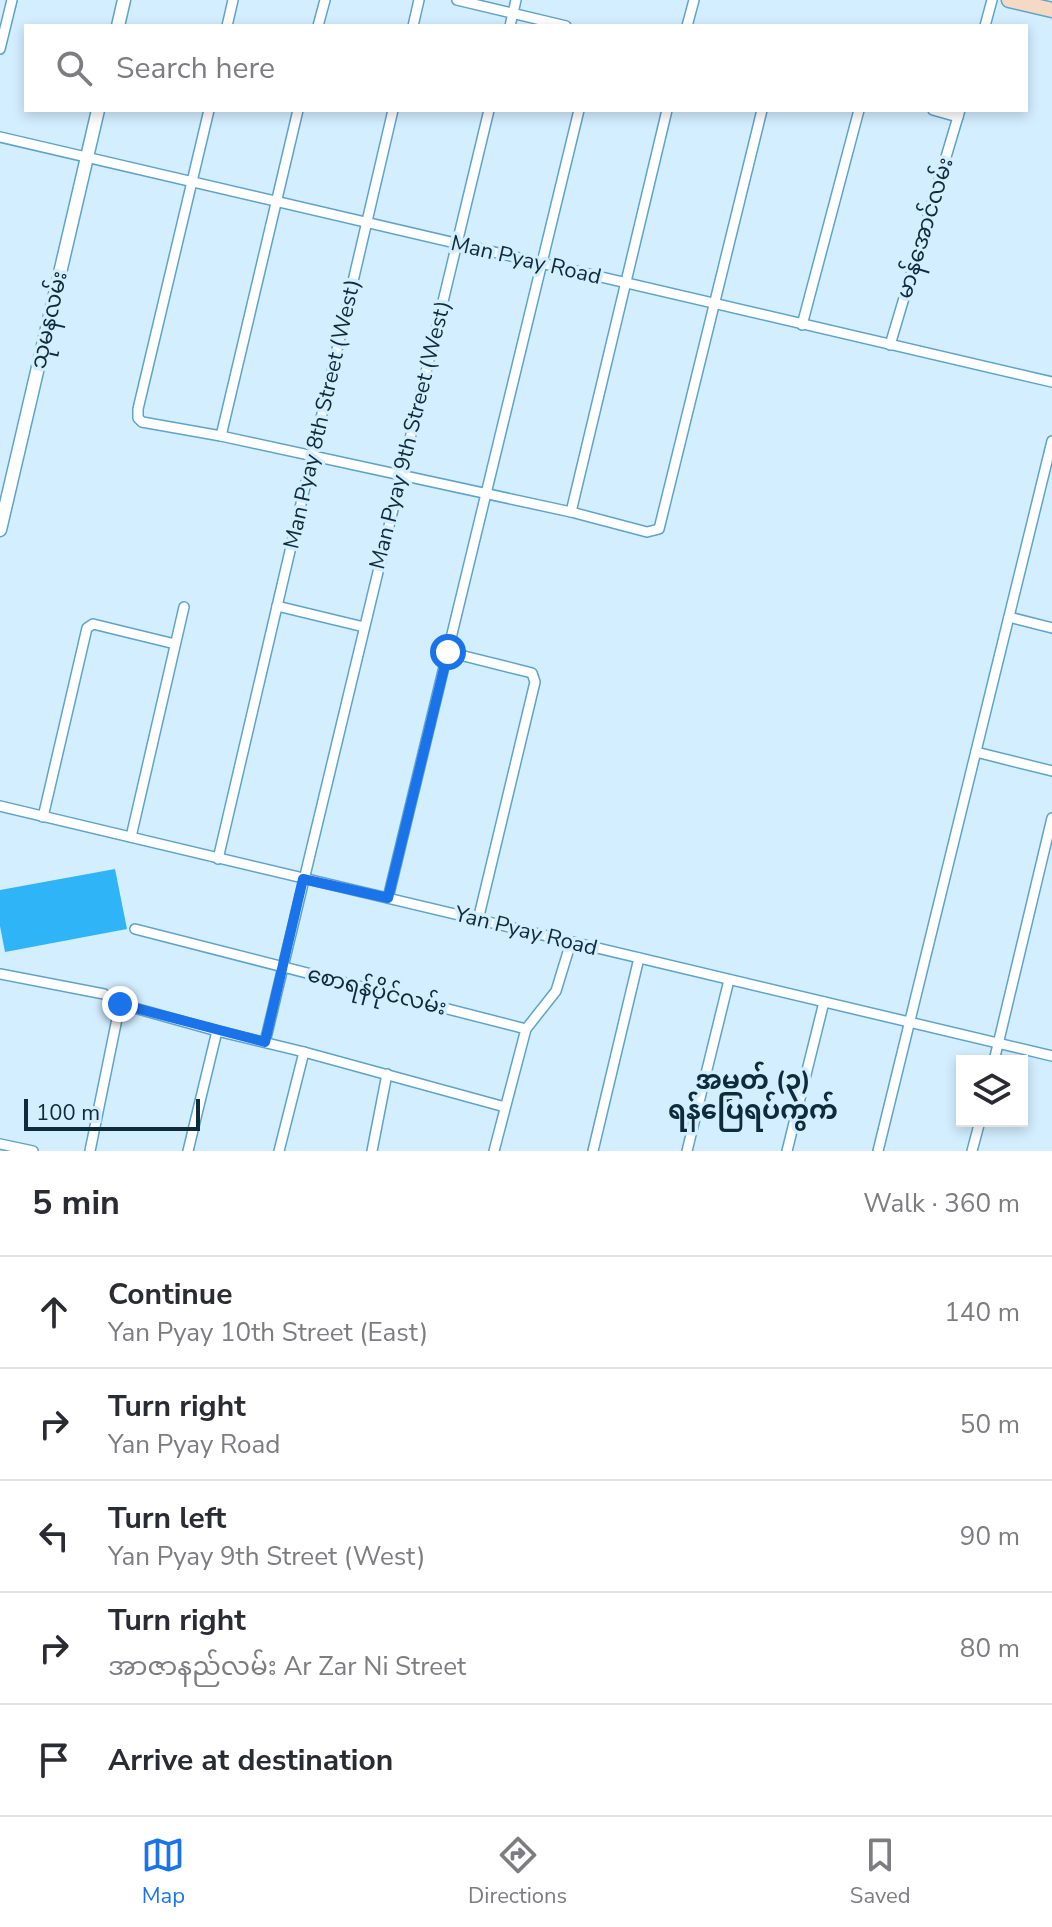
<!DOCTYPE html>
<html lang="en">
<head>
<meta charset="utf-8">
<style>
	body { margin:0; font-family:"Nunito Sans","Noto Sans Myanmar",sans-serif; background:#f7f7f7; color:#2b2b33 }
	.controls { position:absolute; right:24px; bottom:24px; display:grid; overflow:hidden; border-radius:0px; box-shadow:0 4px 12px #0003 }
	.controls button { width:72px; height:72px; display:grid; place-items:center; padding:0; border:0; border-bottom:2px solid #e1e1e2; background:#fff; color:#2b2b33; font:40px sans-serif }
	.scale { position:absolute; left:24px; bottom:20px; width:176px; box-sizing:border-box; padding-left:8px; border:4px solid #0e2b3c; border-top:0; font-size:22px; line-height:28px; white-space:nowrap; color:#0e2b3c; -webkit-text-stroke:6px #d3eeff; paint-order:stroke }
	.stop { position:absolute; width:24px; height:24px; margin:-18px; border:6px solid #1a73e8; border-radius:50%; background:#fff }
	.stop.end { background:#1a73e8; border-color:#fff; box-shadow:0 2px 8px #0008 }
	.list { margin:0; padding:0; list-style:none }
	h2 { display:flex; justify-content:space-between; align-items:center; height:104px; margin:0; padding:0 32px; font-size:34px }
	h2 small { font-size:26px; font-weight:400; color:#7c7c81 }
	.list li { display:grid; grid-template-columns:52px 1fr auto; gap:24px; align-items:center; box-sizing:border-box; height:112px; padding:0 32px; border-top:2px solid #e1e1e2 }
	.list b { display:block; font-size:30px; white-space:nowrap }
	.list p { margin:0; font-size:26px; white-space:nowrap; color:#7c7c81 }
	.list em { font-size:26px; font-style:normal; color:#7c7c81 }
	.icon { flex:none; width:44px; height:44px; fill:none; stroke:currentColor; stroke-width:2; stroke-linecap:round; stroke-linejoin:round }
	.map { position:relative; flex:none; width:1052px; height:1151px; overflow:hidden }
	.search { position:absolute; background:#fff; box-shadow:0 4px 12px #0003; left:24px; right:24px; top:24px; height:88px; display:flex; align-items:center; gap:20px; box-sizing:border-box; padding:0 28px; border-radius:0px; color:#7c7c81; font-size:30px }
	.sheet { height:664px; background:#fff }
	nav { display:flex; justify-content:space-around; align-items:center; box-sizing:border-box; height:112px; border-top:2px solid #e1e1e2; background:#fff; font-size:22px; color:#7c7c81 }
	nav a { display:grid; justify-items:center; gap:4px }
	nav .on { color:#1a73e8 }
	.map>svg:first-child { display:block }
	.water { fill:#2fb5f7 }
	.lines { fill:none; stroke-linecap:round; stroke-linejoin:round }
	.minor-casing { stroke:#5ea3cb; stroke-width:12 }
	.tertiary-casing { stroke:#5ea3cb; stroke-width:15 }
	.secondary-casing { stroke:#5ea3cb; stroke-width:17 }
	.minor { stroke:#fff; stroke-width:9 }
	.tertiary { stroke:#fff; stroke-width:12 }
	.secondary { stroke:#f4dac4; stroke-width:14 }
	.route { stroke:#1a73e8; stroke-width:10 }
	.labels { text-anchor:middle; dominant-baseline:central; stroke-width:7; stroke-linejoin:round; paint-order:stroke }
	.street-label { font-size:22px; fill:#0e2b3c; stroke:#d3eeff }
	.quarter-label { font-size:26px; font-weight:bold; fill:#0e2b3c; stroke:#d3eeff }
</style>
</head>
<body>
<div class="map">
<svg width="1052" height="1151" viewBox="0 0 1052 1151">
	<rect width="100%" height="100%" fill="#d3eeff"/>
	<path class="water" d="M115 869 127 929 5 952 0 926V890Z"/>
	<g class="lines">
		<g class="minor-casing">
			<g id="minor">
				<path d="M457 0 566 26"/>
				<path d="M227 26 233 0"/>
				<path d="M318 26 325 0"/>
				<path d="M413 26 419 0"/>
				<path d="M510 26 516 0"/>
				<path d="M687 26 694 0"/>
				<path d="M985 26 992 0"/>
				<path d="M0 49 12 0"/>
				<path d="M209 110 138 409V418L142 422 221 436 571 512 647 532 659 529 762 110"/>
				<path d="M933 110 958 117"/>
				<path d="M0 137 1052 382"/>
				<path d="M802 325 859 110"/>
				<path d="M890 345 960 110"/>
				<path d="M221 436 298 110"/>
				<path d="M571 512 667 110"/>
				<path d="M277 606 364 627"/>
				<path d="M1009 617 1052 628"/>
				<path d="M448 652 532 673 535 682 478 920"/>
				<path d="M976 752 1052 771"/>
				<path d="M0 806 1052 1056"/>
				<path d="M43 817 87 628 93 624 175 644"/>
				<path d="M131 837 184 607"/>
				<path d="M218 859 393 110"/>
				<path d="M388 898 579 110"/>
				<path d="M135 929 526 1029"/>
				<path d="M0 974 104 994 120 1004 217 1031 304 1052 505 1107"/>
				<path d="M265 1042 489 110"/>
				<path d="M994 1061 1052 818"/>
				<path d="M0 1144 33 1151"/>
				<path d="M90 1151 120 1004"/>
				<path d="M188 1151 217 1031"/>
				<path d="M279 1151 304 1052"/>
				<path d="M372 1151 387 1074"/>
				<path d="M494 1151 526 1029 556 991 571 942"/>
				<path d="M593 1151 639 958"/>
				<path d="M687 1151 729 980"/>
				<path d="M787 1151 824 1002"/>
				<path d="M878 1151 1052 441"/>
				<path d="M972 1151 980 1121"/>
			</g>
		</g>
		<g class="tertiary-casing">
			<g id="tertiary">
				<path d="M118 26 124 0"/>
				<path d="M0 530 98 110"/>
			</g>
		</g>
		<g class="secondary-casing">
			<path id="secondary" d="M1009 0 1052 10"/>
		</g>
		<use href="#minor" class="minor"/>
		<use href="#tertiary" class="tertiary"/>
		<use href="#secondary" class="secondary"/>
	</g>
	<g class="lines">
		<path class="route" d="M120 1004 265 1042 303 879 388 898 448 652"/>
	</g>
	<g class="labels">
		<g class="street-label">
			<text transform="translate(925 228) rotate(-73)">မာန်အောင်လမ်း</text>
			<text transform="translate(526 260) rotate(13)">Man Pyay Road</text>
			<text transform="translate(49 320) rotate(-77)">သုမနလမ်း</text>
			<text transform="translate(322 414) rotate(-77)">Man Pyay 8th Street (West)</text>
			<text transform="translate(410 435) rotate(-76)">Man Pyay 9th Street (West)</text>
			<text transform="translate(526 931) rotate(14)">Yan Pyay Road</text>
			<text transform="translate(377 991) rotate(14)">စောရန်ပိုင်လမ်း</text>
		</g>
		<g class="quarter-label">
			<text x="753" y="1080">အမှတ် (၃)<tspan x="753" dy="30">ရန်ပြေရပ်ကွက်</tspan></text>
		</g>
	</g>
</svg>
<div class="controls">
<button><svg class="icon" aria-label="layers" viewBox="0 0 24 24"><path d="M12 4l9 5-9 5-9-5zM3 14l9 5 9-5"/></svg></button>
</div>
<div class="scale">100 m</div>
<div class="stop" style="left:448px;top:652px"></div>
<div class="stop end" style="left:120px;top:1004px"></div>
<div class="search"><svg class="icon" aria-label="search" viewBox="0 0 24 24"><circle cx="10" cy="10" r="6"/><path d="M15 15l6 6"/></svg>Search here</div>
</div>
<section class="sheet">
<h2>5 min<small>Walk · 360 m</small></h2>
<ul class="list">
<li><svg class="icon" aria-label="ahead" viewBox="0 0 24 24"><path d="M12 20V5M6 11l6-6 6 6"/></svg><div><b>Continue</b><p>Yan Pyay 10th Street (East)</p></div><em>140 m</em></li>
<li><svg class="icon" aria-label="right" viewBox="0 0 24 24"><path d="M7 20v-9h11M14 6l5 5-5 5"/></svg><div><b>Turn right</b><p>Yan Pyay Road</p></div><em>50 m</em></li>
<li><svg class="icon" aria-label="left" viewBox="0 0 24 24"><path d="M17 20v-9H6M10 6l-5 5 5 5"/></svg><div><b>Turn left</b><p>Yan Pyay 9th Street (West)</p></div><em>90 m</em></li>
<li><svg class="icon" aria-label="right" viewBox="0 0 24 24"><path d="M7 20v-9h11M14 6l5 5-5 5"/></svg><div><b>Turn right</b><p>အာဇာနည်လမ်း Ar Zar Ni Street</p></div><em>80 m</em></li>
<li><svg class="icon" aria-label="arrive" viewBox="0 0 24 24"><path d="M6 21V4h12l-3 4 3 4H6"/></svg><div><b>Arrive at destination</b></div></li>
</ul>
</section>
<nav>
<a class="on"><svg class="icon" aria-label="map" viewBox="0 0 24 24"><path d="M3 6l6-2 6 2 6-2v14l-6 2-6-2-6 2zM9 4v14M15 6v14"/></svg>Map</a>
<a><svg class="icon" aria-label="directions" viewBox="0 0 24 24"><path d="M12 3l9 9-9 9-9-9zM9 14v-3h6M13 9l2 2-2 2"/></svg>Directions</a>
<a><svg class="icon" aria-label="saved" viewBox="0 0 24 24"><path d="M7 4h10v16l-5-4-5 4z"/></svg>Saved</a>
</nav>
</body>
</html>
